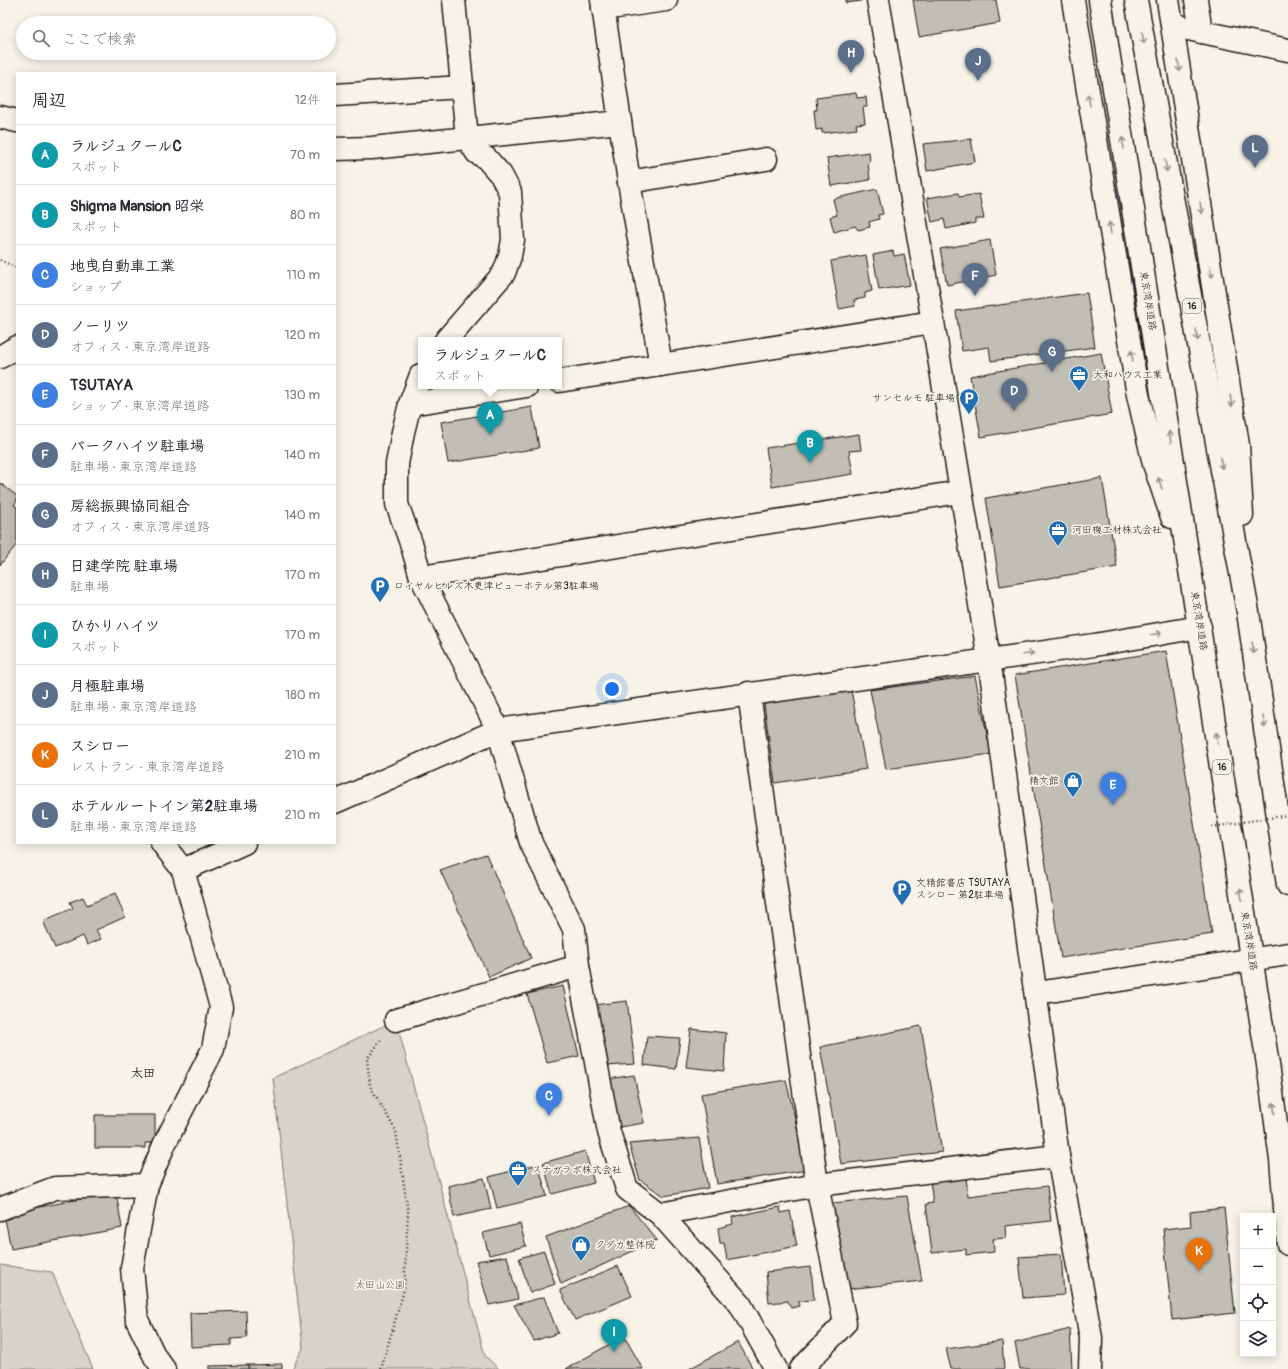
<!DOCTYPE html>
<html lang="ja">
<head>
<meta charset="utf-8">
<style>
	body { margin:0; font-family:Pangolin,"Klee One",sans-serif; background:#f7f7f7; color:#2b2b33 }
	.controls { position:absolute; right:12px; bottom:12px; display:grid; overflow:hidden; border-radius:0px; box-shadow:0 2px 10px #0003 }
	.controls button { width:36px; height:36px; display:grid; place-items:center; padding:0; border:0; border-bottom:1px solid #e1e1e2; background:#fff; color:#2b2b33; font:20px sans-serif }
	.you { position:absolute; left:612px; top:689px; width:14px; height:14px; margin:-10px; border:3px solid #fff; border-radius:50%; background:#1a73e8; box-shadow:0 0 0 6px #1a73e833 }
	.badge { display:grid; place-items:center; width:26px; height:26px; border-radius:50%; background:#b45309; color:#fff; font-size:13px; font-weight:700 }
	.pin { position:absolute; translate:-50% -33px; filter:drop-shadow(0 1px 2px #0008) }
	.pin::after { content:''; position:absolute; top:21px; width:14px; height:12px; background:inherit; clip-path:polygon(0 0,100% 0,50% 100%) }
	.popup { position:absolute; left:418px; top:337px; width:144px; height:52px; box-sizing:border-box; display:grid; place-content:center; border-radius:0px; background:#fff; filter:drop-shadow(0 1px 3px #0005); font-size:13px; white-space:nowrap; color:#7c7c81 }
	.popup b { font-size:15px; color:#2b2b33 }
	.popup::after { content:''; position:absolute; left:50%; top:100%; margin-left:-8px; border:8px solid transparent; border-top-color:#fff }
	.list { margin:0; padding:0; list-style:none }
	h2 { display:flex; justify-content:space-between; align-items:center; height:52px; margin:0; padding:0 16px; font-size:17px }
	h2 small { font-size:13px; font-weight:400; color:#7c7c81 }
	.list li { display:grid; grid-template-columns:26px 1fr auto; gap:12px; align-items:center; box-sizing:border-box; height:60px; padding:0 16px; border-top:1px solid #e1e1e2 }
	.list b { display:block; font-size:15px; white-space:nowrap }
	.list p { margin:0; font-size:13px; white-space:nowrap; color:#7c7c81 }
	.list em { font-size:13px; font-style:normal; color:#7c7c81 }
	.icon { flex:none; width:22px; height:22px; fill:none; stroke:currentColor; stroke-width:2; stroke-linecap:round; stroke-linejoin:round }
	.map { position:relative; flex:none; width:1288px; height:1369px; overflow:hidden }
	.search { position:absolute; background:#fff; box-shadow:0 2px 10px #0003; left:16px; top:16px; width:320px; height:44px; display:flex; align-items:center; gap:10px; box-sizing:border-box; padding:0 14px; border-radius:22px; color:#7c7c81; font-size:15px }
	.panel { position:absolute; background:#fff; box-shadow:0 2px 10px #0003; left:16px; top:72px; width:320px; height:772px; border-radius:0px }
	.map>svg:first-child { display:block }
	.green { fill:#d7d3cb; stroke:#7a7874 }
	.building { fill:#c0beb5; stroke:#1c1c1c }
	.lines { fill:none; stroke-linecap:round; stroke-linejoin:round }
	.minor-casing { stroke:#1c1c1c; stroke-width:25 }
	.highway-casing { stroke:#1c1c1c; stroke-width:25 }
	.path { stroke:#1c1c1c; stroke-width:2.5; stroke-dasharray:1 3; stroke-linecap:butt }
	.minor { stroke:#f7f3e8; stroke-width:22 }
	.highway { stroke:#f7f3e8; stroke-width:22 }
	.path-bridge { stroke:#1c1c1c; stroke-width:2.5; stroke-dasharray:1 3; stroke-linecap:butt }
	.oneway { stroke:#94928c }
	.labels { text-anchor:middle; dominant-baseline:central; stroke-width:3.5; stroke-linejoin:round; paint-order:stroke }
	.shield { fill:#f7f3e8; stroke:#5e5c59; stroke-width:1 }
	.shield-label { font-size:9px; font-weight:bold; fill:#1c1c1c }
	.street-label { font-size:10px; fill:#1c1c1c; stroke:#f7f3e8 }
	.poi-label { font-size:10px; fill:#1c1c1c; stroke:#f7f3e8; text-anchor:start }
	.park-label { font-size:10px; fill:#545351; stroke:#f7f3e8 }
	.quarter-label { font-size:12px; font-weight:bold; fill:#1c1c1c; stroke:#f7f3e8 }
</style>
</head>
<body>
<div class="map">
<svg width="1288" height="1369" viewBox="0 0 1288 1369">
	<rect width="100%" height="100%" fill="#f7f3e8"/>
	<filter id="ink" filterUnits="userSpaceOnUse"><feTurbulence type="fractalNoise" baseFrequency=".025" numOctaves="2"/><feDisplacementMap in="SourceGraphic" scale="8" xChannelSelector="R" yChannelSelector="G"/><feConvolveMatrix kernelMatrix="1 2 1 2 8 2 1 2 1" color-interpolation-filters="sRGB"/></filter>
	<g filter="url(#ink)">
		<g class="green">
			<path d="M396 1020 485 1356 499 1369H292L303 1348 273 1078Z"/>
			<path d="M0 1265 52 1272 93 1369H0Z"/>
		</g>
		<g class="building">
			<path d="M846 0H861V1L846 3Z"/>
			<path d="M913 0H996L1000 23 919 37Z"/>
			<path d="M856 93 857 98 866 97 867 107H863L865 123 856 124 857 129 822 133V129L816 130 814 110H817L816 98Z"/>
			<path d="M971 139 975 162 927 171 923 144Z"/>
			<path d="M869 152 870 161 868 163 870 180 831 186 827 158Z"/>
			<path d="M877 189 883 214 878 215 879 219 869 222 870 227 858 230 855 226 834 232 830 217 837 215 833 199Z"/>
			<path d="M958 193 959 197 979 194 984 219H975V223L946 229 944 219 932 222 927 198Z"/>
			<path d="M990 240 996 275 947 285 940 249Z"/>
			<path d="M893 251 894 256 904 254 910 285 879 290 873 255Z"/>
			<path d="M866 255 872 291 865 293V298L854 300 855 306 839 309 831 261Z"/>
			<path d="M1087 293 1095 347 991 361 989 347 962 351 956 311Z"/>
			<path d="M1101 353 1112 414 981 437 970 376Z"/>
			<path d="M532 407 539 448 448 463 441 422Z"/>
			<path d="M859 434 861 450 849 451 853 474 772 487 766 448Z"/>
			<path d="M1102 478 1117 567 1000 586 986 498Z"/>
			<path d="M0 483 17 496V501L14 505 17 507V544L0 565Z"/>
			<path d="M1166 651 1212 934 1061 958 1015 675Z"/>
			<path d="M975 676 991 754 886 769 870 690Z"/>
			<path d="M851 690 866 769 775 783 764 704Z"/>
			<path d="M486 854 531 958 489 977 440 870Z"/>
			<path d="M115 893 125 917 96 930 101 939 87 945 83 936 55 948 43 921 73 908 70 902 83 897 87 905Z"/>
			<path d="M563 986 579 1056 547 1063 527 994Z"/>
			<path d="M627 1001 635 1064 605 1066 593 1005Z"/>
			<path d="M921 1026 942 1152 841 1164 820 1047Z"/>
			<path d="M691 1029 726 1033 724 1071 686 1067Z"/>
			<path d="M647 1036 680 1038 676 1069 644 1065Z"/>
			<path d="M634 1075 644 1123 613 1128 602 1080Z"/>
			<path d="M786 1080 807 1170 717 1184 701 1094Z"/>
			<path d="M95 1115H155V1143H145V1148H95Z"/>
			<path d="M699 1138 708 1188 664 1196 640 1180 629 1144Z"/>
			<path d="M585 1151 594 1183 552 1194 543 1163Z"/>
			<path d="M538 1164 547 1196 497 1208 489 1177Z"/>
			<path d="M966 1177 968 1196 1047 1186 1051 1221 1005 1226 1006 1238 993 1239 994 1252 966 1255V1249L932 1253 926 1204 933 1203 930 1181Z"/>
			<path d="M484 1178 491 1209 454 1217 448 1186Z"/>
			<path d="M116 1192 122 1228 11 1249 4 1214Z"/>
			<path d="M907 1196 922 1281 847 1289 832 1203Z"/>
			<path d="M629 1206 657 1240 561 1284 546 1237Z"/>
			<path d="M780 1207 781 1213 790 1211 797 1246 727 1260 724 1243H720L718 1228 733 1224 732 1217Z"/>
			<path d="M1224 1208 1235 1313 1172 1320 1163 1229 1191 1226 1190 1212Z"/>
			<path d="M520 1224 526 1246 489 1255 483 1233Z"/>
			<path d="M544 1251 555 1284 530 1293 519 1258Z"/>
			<path d="M1061 1254 1064 1295 1023 1298 1019 1257Z"/>
			<path d="M507 1256 518 1299 489 1305 476 1261Z"/>
			<path d="M618 1266 632 1296 575 1320 560 1290Z"/>
			<path d="M811 1267 814 1300 799 1301 800 1306 791 1308 788 1301 769 1303 766 1272Z"/>
			<path d="M544 1297 558 1333 534 1341 514 1305Z"/>
			<path d="M246 1311 247 1338 231 1339V1345L191 1347 190 1313Z"/>
			<path d="M1070 1329 1072 1369H1020L1015 1343Z"/>
			<path d="M624 1336 643 1369H566Z"/>
			<path d="M1002 1341 1004 1369H951L946 1349Z"/>
			<path d="M738 1342 753 1369H689Z"/>
			<path d="M282 1364V1369H248V1365Z"/>
			<path d="M248 1365V1369H209V1366Z"/>
		</g>
		<g class="lines">
			<g class="minor-casing">
				<g id="minor">
					<path d="M602 0 629 182 661 365"/>
					<path d="M878 0 933 322"/>
					<path d="M1196 0 1201 32"/>
					<path d="M603 9 666 0"/>
					<path d="M1172 23 1188 29 1288 50"/>
					<path d="M335 95 462 87"/>
					<path d="M0 117 17 121"/>
					<path d="M335 149 372 148 620 122"/>
					<path d="M629 182 766 159"/>
					<path d="M446 340 504 273 510 256 513 240 510 192 501 175 486 158 477 153 467 138 454 0"/>
					<path d="M0 357 17 347"/>
					<path d="M421 375 410 404 403 432 397 464V504L412 546 421 577 498 730 531 843 574 929 578 966 609 1132 627 1189 660 1214 740 1304 776 1369"/>
					<path d="M559 381 933 322 989 659 1058 1156 1091 1338 1090 1369"/>
					<path d="M410 404 527 386"/>
					<path d="M421 577 960 492"/>
					<path d="M749 693 817 1185 845 1323 801 1369"/>
					<path d="M335 802 498 730 1094 645 1200 627"/>
					<path d="M162 843 183 870 221 1007 213 1049 165 1143 147 1185 132 1268 137 1320 155 1357 164 1369"/>
					<path d="M183 870 244 843"/>
					<path d="M1037 993 1288 954"/>
					<path d="M396 1020 578 966"/>
					<path d="M0 1209 55 1188 147 1185"/>
					<path d="M660 1214 817 1185 1058 1156"/>
				</g>
			</g>
			<g class="highway-casing">
				<g id="highway">
					<path d="M1073 0 1138 395 1154 464 1172 517"/>
					<path d="M1100 0 1269 1071 1281 1160 1288 1244"/>
					<path d="M1136 0 1248 612 1288 885"/>
					<path d="M1168 0 1238 445 1242 515"/>
				</g>
			</g>
			<g class="path">
				<path d="M0 260 17 268"/>
				<path d="M381 1369 404 1290 408 1212 396 1131 370 1086 367 1059 381 1040"/>
			</g>
			<use href="#minor" class="minor"/>
			<use href="#highway" class="highway"/>
			<path class="path-bridge" d="M1212 827 1288 815"/>
		</g>
		<defs><path id="oneway-shaft" d="M-6 0H5M1.5-3L5.5 0L1.5 3" fill="none" stroke-width="1.6" stroke-linecap="round" stroke-linejoin="round"/></defs>
		<g class="oneway">
			<use href="#oneway-shaft" transform="translate(1143 38) rotate(80)"/>
			<use href="#oneway-shaft" transform="translate(1179 66) rotate(81)"/>
			<use href="#oneway-shaft" transform="translate(1089 100) rotate(-99)"/>
			<use href="#oneway-shaft" transform="translate(1123 143) rotate(-99)"/>
			<use href="#oneway-shaft" transform="translate(1166 166) rotate(80)"/>
			<use href="#oneway-shaft" transform="translate(1201 208) rotate(81)"/>
			<use href="#oneway-shaft" transform="translate(1110 228) rotate(-99)"/>
			<use href="#oneway-shaft" transform="translate(1211 272) rotate(81)"/>
			<use href="#oneway-shaft" transform="translate(1197 335) rotate(80)"/>
			<use href="#oneway-shaft" transform="translate(1132 356) rotate(-99)"/>
			<use href="#oneway-shaft" transform="translate(1231 401) rotate(81)"/>
			<use href="#oneway-shaft" transform="translate(1170 437) rotate(-99)"/>
			<use href="#oneway-shaft" transform="translate(1221 463) rotate(80)"/>
			<use href="#oneway-shaft" transform="translate(1160 483) rotate(-109)"/>
			<use href="#oneway-shaft" transform="translate(1156 634) rotate(-10)"/>
			<use href="#oneway-shaft" transform="translate(1253 648) rotate(82)"/>
			<use href="#oneway-shaft" transform="translate(1028 654) rotate(-8)"/>
			<use href="#oneway-shaft" transform="translate(1264 722) rotate(81)"/>
			<use href="#oneway-shaft" transform="translate(1217 738) rotate(-99)"/>
			<use href="#oneway-shaft" transform="translate(1241 894) rotate(-99)"/>
			<use href="#oneway-shaft" transform="translate(1274 1108) rotate(-98)"/>
		</g>
	</g>
	<defs>
		<g id="office-pin" transform="scale(1)"><path d="M0 17L-7.5 6A9.5 9.5 0 1 1 7.5 6Z" fill="#1f6fb2" stroke="#f7f3e8"/><path d="M-6-3h4V-5.5h4V-3h4V5H-6ZM-1-4.5V-3h2v-1.5ZM-6 0V1H6V0Z" fill="#fff"/></g>
		<g id="parking-pin" transform="scale(1)"><path d="M0 17L-7.5 6A9.5 9.5 0 1 1 7.5 6Z" fill="#1f6fb2" stroke="#f7f3e8"/><path d="M-3.5-5.5H1a3.5 3.5 0 0 1 0 7H-1V5.5H-3.5ZM-1-3.4V-.6H.8a1.4 1.4 0 0 0 0-2.8Z" fill="#fff"/></g>
		<g id="shop-pin" transform="scale(1)"><path d="M0 17L-7.5 6A9.5 9.5 0 1 1 7.5 6Z" fill="#1f6fb2" stroke="#f7f3e8"/><path d="M-5-2.5h2.3a2.7 3.5 0 0 1 5.4 0H5L5.5 6h-11ZM-1.5-2.5h3a1.5 2.3 0 0 0-3 0Z" fill="#fff"/></g>
	</defs>
	<g fill-rule="evenodd">
		<use href="#office-pin" x="1079" y="375"/>
		<use href="#parking-pin" x="969" y="398"/>
		<use href="#office-pin" x="1058" y="530"/>
		<use href="#parking-pin" x="380" y="586"/>
		<use href="#shop-pin" x="1073" y="781"/>
		<use href="#parking-pin" x="902" y="889"/>
		<use href="#office-pin" x="518" y="1170"/>
		<use href="#shop-pin" x="581" y="1245"/>
	</g>
	<g class="labels">
		<g class="shield">
			<rect x="1183" y="299" width="18" height="14" rx="3"/>
			<rect x="1213" y="760" width="18" height="14" rx="3"/>
		</g>
		<g class="shield-label">
			<text x="1192" y="306">16</text>
			<text x="1222" y="767">16</text>
		</g>
		<g class="street-label">
			<text transform="translate(1148 301) rotate(81)">東京湾岸道路</text>
			<text transform="translate(1199 621) rotate(81)">東京湾岸道路</text>
			<text transform="translate(1249 941) rotate(81)">東京湾岸道路</text>
		</g>
		<g class="poi-label">
			<text x="1093" y="375">大和ハウス工業</text>
			<text x="955" y="398" text-anchor="end">サンセルモ 駐車場</text>
			<text x="1072" y="530">河田機工材株式会社</text>
			<text x="394" y="586">ロイヤルヒルズ木更津ビューホテル第3駐車場</text>
			<text x="1059" y="781" text-anchor="end">精文館</text>
			<text x="916" y="883">文精館書店 TSUTAYA<tspan x="916" dy="12">スシロー 第2駐車場</tspan></text>
			<text x="532" y="1170">スナガラボ株式会社</text>
			<text x="595" y="1245">クダカ整体院</text>
		</g>
		<g class="park-label">
			<text x="380" y="1285">太田山公園</text>
		</g>
		<g class="quarter-label">
			<text x="143" y="1073">太田</text>
		</g>
	</g>
</svg>
<div class="controls">
<button>+</button>
<button>−</button>
<button><svg class="icon" aria-label="locate" viewBox="0 0 24 24"><circle cx="12" cy="12" r="6"/><path d="M12 2v4M12 18v4M2 12h4M18 12h4"/></svg></button>
<button><svg class="icon" aria-label="layers" viewBox="0 0 24 24"><path d="M12 4l9 5-9 5-9-5zM3 14l9 5 9-5"/></svg></button>
</div>
<div class="you"></div>
<div class="pin badge" style="left:490px;top:435px;background:#0f9aa8">A</div>
<div class="popup"><b>ラルジュクールC</b>スポット</div>
<div class="pin badge" style="left:810px;top:463px;background:#0f9aa8">B</div>
<div class="pin badge" style="left:549px;top:1116px;background:#3f7fe0">C</div>
<div class="pin badge" style="left:1014px;top:411px;background:#5c6f8a">D</div>
<div class="pin badge" style="left:1113px;top:805px;background:#3f7fe0">E</div>
<div class="pin badge" style="left:975px;top:296px;background:#5c6f8a">F</div>
<div class="pin badge" style="left:1052px;top:372px;background:#5c6f8a">G</div>
<div class="pin badge" style="left:851px;top:73px;background:#5c6f8a">H</div>
<div class="pin badge" style="left:614px;top:1352px;background:#0f9aa8">I</div>
<div class="pin badge" style="left:978px;top:81px;background:#5c6f8a">J</div>
<div class="pin badge" style="left:1199px;top:1271px;background:#e8710a">K</div>
<div class="pin badge" style="left:1255px;top:168px;background:#5c6f8a">L</div>
<div class="search"><svg class="icon" aria-label="search" viewBox="0 0 24 24"><circle cx="10" cy="10" r="6"/><path d="M15 15l6 6"/></svg>ここで検索</div>
<section class="panel">
<h2>周辺<small>12件</small></h2>
<ul class="list">
<li><span class="badge" style="background:#0f9aa8">A</span><div><b>ラルジュクールC</b><p>スポット</p></div><em>70 m</em></li>
<li><span class="badge" style="background:#0f9aa8">B</span><div><b>Shigma Mansion 昭栄</b><p>スポット</p></div><em>80 m</em></li>
<li><span class="badge" style="background:#3f7fe0">C</span><div><b>地曵自動車工業</b><p>ショップ</p></div><em>110 m</em></li>
<li><span class="badge" style="background:#5c6f8a">D</span><div><b>ノーリツ</b><p>オフィス · 東京湾岸道路</p></div><em>120 m</em></li>
<li><span class="badge" style="background:#3f7fe0">E</span><div><b>TSUTAYA</b><p>ショップ · 東京湾岸道路</p></div><em>130 m</em></li>
<li><span class="badge" style="background:#5c6f8a">F</span><div><b>パークハイツ駐車場</b><p>駐車場 · 東京湾岸道路</p></div><em>140 m</em></li>
<li><span class="badge" style="background:#5c6f8a">G</span><div><b>房総振興協同組合</b><p>オフィス · 東京湾岸道路</p></div><em>140 m</em></li>
<li><span class="badge" style="background:#5c6f8a">H</span><div><b>日建学院 駐車場</b><p>駐車場</p></div><em>170 m</em></li>
<li><span class="badge" style="background:#0f9aa8">I</span><div><b>ひかりハイツ</b><p>スポット</p></div><em>170 m</em></li>
<li><span class="badge" style="background:#5c6f8a">J</span><div><b>月極駐車場</b><p>駐車場 · 東京湾岸道路</p></div><em>180 m</em></li>
<li><span class="badge" style="background:#e8710a">K</span><div><b>スシロー</b><p>レストラン · 東京湾岸道路</p></div><em>210 m</em></li>
<li><span class="badge" style="background:#5c6f8a">L</span><div><b>ホテルルートイン第2駐車場</b><p>駐車場 · 東京湾岸道路</p></div><em>210 m</em></li>
</ul>
</section>
</div>
</body>
</html>
